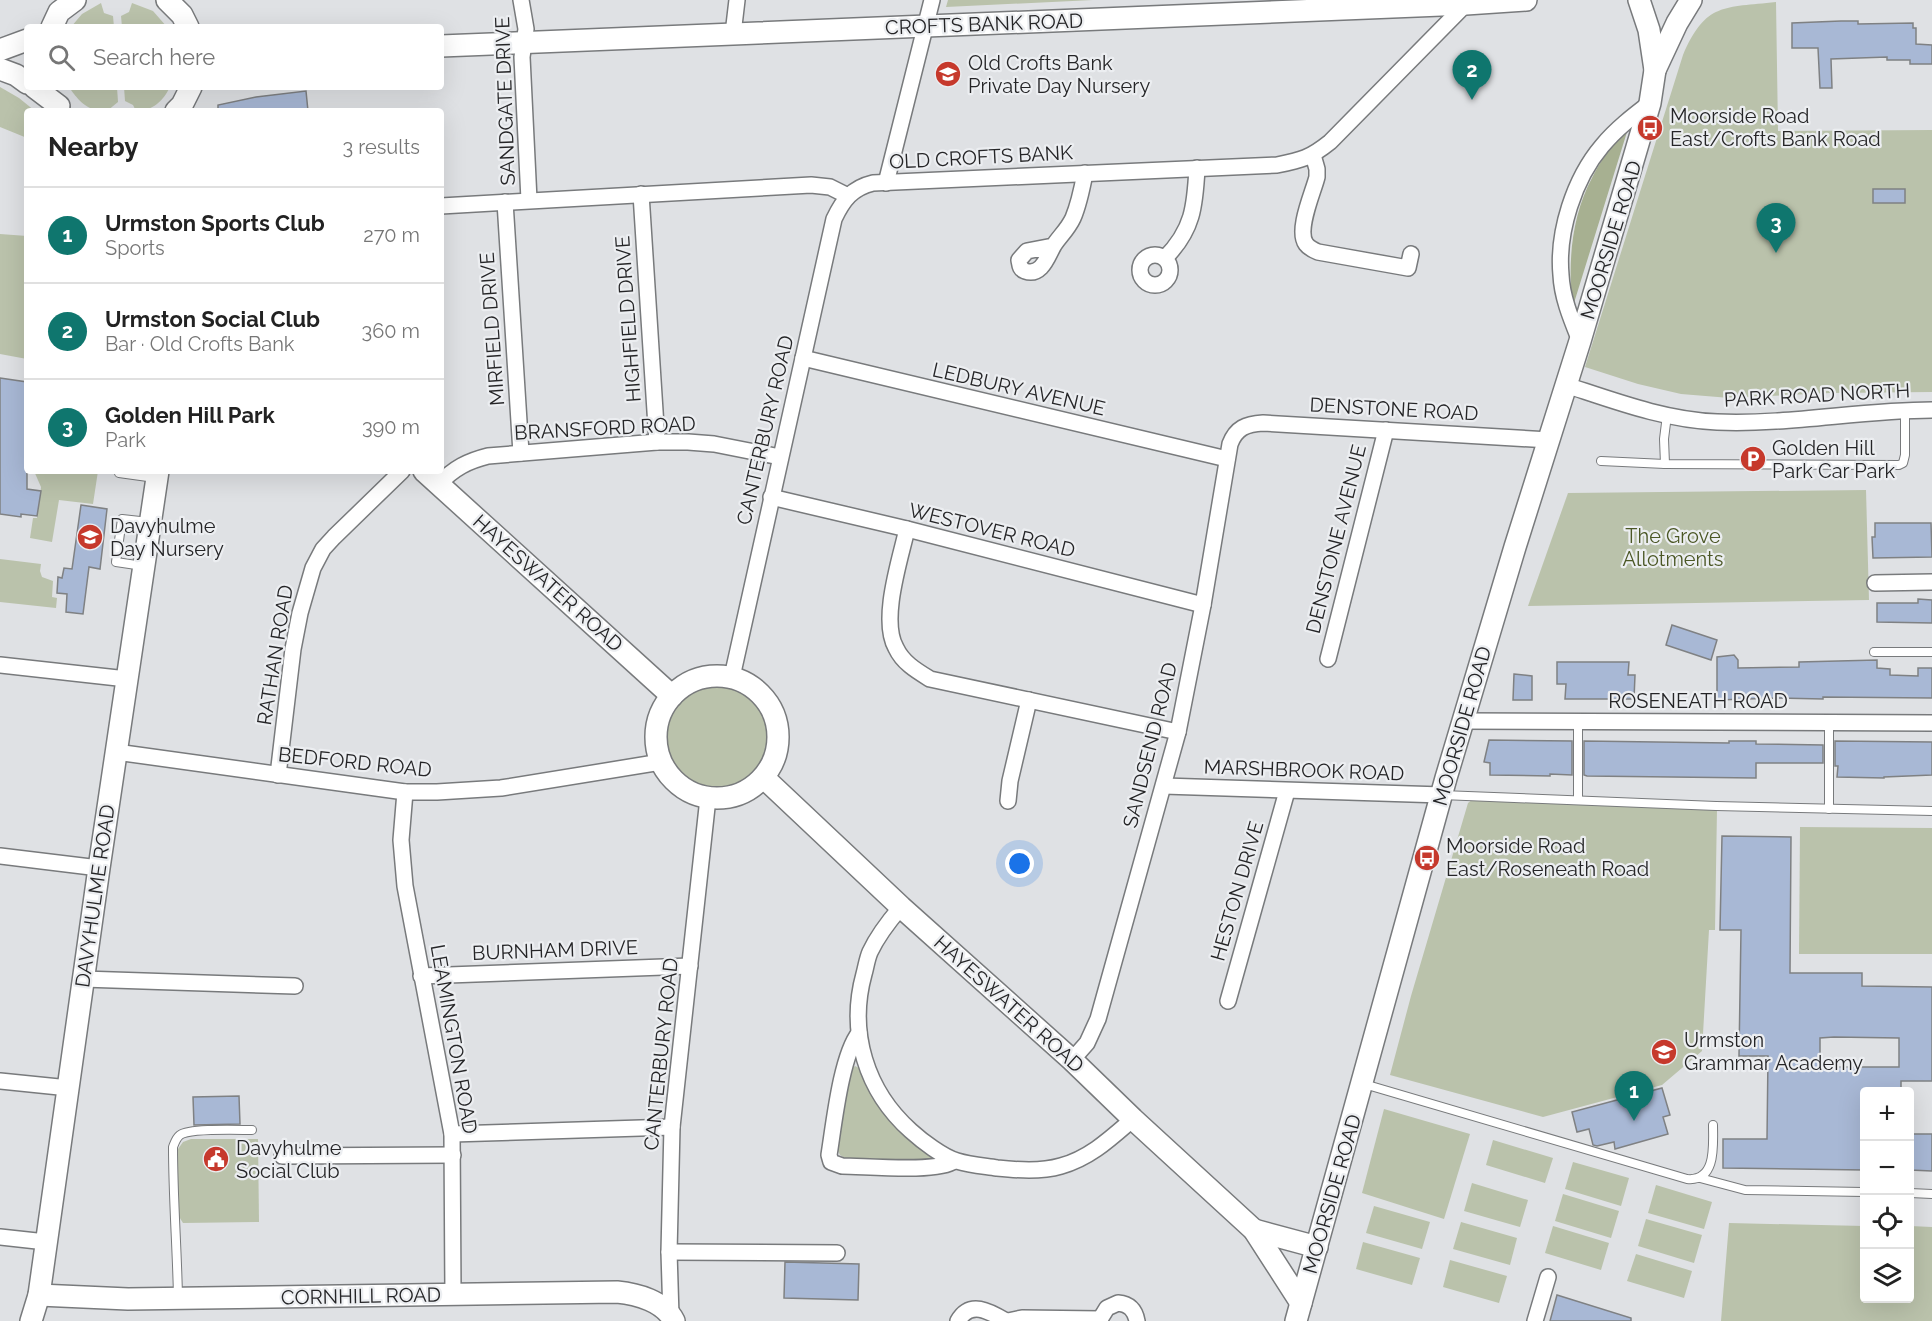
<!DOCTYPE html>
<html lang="en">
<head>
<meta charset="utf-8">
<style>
	body { margin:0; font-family:Raleway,sans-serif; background:#f2f2f2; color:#222 }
	.controls { position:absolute; right:18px; bottom:18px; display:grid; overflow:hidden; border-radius:6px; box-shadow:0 6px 24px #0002 }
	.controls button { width:54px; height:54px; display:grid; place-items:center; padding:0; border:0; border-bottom:2px solid #e0e0e0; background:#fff; color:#222; font:30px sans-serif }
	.you { position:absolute; left:1020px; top:864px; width:21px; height:21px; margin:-15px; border:4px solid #fff; border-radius:50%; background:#1a73e8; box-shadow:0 0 0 9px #1a73e833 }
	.badge { display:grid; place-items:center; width:39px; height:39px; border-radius:50%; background:#0f766e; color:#fff; font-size:20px; font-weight:700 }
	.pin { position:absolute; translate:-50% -50px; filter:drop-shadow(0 2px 3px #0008) }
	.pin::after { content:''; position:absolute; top:32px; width:21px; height:18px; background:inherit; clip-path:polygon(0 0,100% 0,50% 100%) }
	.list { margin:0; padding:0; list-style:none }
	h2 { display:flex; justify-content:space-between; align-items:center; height:78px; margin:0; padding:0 24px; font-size:26px }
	h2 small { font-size:20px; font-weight:400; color:#767676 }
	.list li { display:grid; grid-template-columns:39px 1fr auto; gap:18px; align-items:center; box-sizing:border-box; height:96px; padding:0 24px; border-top:2px solid #e0e0e0 }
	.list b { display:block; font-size:22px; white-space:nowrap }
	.list p { margin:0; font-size:20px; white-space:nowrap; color:#767676 }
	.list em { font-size:20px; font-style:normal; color:#767676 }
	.icon { flex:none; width:33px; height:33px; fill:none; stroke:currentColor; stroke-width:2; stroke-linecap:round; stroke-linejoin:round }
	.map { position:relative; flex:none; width:1932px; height:1321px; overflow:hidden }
	.search { position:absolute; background:#fff; box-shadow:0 6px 24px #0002; left:24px; top:24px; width:420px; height:66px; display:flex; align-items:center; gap:15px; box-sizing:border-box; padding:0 21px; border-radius:6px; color:#767676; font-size:22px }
	.panel { position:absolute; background:#fff; box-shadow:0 6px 24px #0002; left:24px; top:108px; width:420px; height:366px; border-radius:6px }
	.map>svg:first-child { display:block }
	.green { fill:#bac2ab }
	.forest { fill:#a7b091 }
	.building { fill:#a8b8d5; stroke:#7f8183; stroke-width:1.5; fill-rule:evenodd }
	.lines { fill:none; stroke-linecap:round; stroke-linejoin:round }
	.lane-casing { stroke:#787a7c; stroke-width:10 }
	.street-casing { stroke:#787a7c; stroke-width:18 }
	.secondary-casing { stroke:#787a7c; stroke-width:24 }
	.lane { stroke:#fff; stroke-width:8 }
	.street { stroke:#fff; stroke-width:15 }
	.secondary { stroke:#fff; stroke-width:21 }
	.labels { text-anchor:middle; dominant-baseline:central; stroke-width:4.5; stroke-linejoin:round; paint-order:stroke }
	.street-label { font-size:20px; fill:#252527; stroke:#eceef1 }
	.poi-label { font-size:20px; fill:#252527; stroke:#eceef1; text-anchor:start }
	.park-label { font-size:20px; fill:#4b5725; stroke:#eceef1 }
</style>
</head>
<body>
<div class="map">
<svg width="1932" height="1321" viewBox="0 0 1932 1321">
	<rect width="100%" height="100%" fill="#dfe1e4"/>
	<g class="green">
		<path d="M948 0H1093L946 7Z"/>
		<path d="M1776 2 1778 131 1932 130V392L1830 393 1730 398 1681 394 1638 384 1585 367 1683 55C1706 2 1724 8 1776 2Z"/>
		<path d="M101 3 104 13 113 16 114 27H71L82 14Z"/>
		<path d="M132 3 153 11 167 27H122L121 16 129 12Z"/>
		<path d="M0 87 19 98 35 111H27V138L0 127Z"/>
		<path d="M69 87H117L118 102 107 111C88 111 80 103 69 87Z"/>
		<path d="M124 87H170C163 101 153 111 136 111L133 105 125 101Z"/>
		<path d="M0 234 27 236V359L0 354Z"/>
		<path d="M34 471H98L93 504 59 500 52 542 30 538 33 518H37L41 487Z"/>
		<path d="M1866 490 1869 600 1528 606 1568 493Z"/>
		<path d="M0 559 41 564 40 571 42 577 53 581 52 597 57 598 56 608 0 602Z"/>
		<circle cx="718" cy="737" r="52"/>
		<path d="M1473 799 1717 809 1715 930H1709L1702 1051 1662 1085 1543 1117 1390 1075 1411 996 1468 803Z"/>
		<path d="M1800 827 1932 828V954H1799Z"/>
		<path d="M855 1066 861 1069C872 1097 886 1120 909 1140 916 1146 925 1150 932 1157L930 1161 848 1160 840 1155 836 1147 851 1069Z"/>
		<path d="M1384 1109 1470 1134 1444 1219 1362 1193Z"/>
		<path d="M191 1139H258L259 1222 183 1223 178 1215V1149L183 1142Z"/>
		<path d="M1493 1140 1553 1158 1545 1183 1486 1165Z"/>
		<path d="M1573 1162 1629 1178 1621 1206 1565 1189Z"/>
		<path d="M1472 1183 1528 1200 1520 1227 1464 1211Z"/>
		<path d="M1656 1185 1712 1202 1704 1229 1648 1213Z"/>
		<path d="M1563 1194 1619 1211 1611 1238 1555 1221Z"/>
		<path d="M1374 1206 1430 1222 1422 1249 1366 1233Z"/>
		<path d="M1646 1219 1702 1235 1694 1263 1638 1246Z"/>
		<path d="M1461 1222 1517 1238 1510 1265 1453 1249Z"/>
		<path d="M1729 1223 1864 1226V1298H1910V1226L1932 1227V1321H1721Z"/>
		<path d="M1553 1226 1609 1243 1601 1270 1545 1253Z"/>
		<path d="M1363 1242 1420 1258 1412 1285 1356 1269Z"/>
		<path d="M1636 1254 1692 1271 1684 1298 1627 1281Z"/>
		<path d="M1450 1260 1507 1276 1499 1303 1443 1287Z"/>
	</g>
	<path class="forest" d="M1624 132H1627L1574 303 1572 301C1568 260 1572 215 1592 178 1600 161 1612 146 1624 132Z"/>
	<g class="building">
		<path d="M1841 21H1858V24L1913 23V28H1916V44L1932 45V64H1910V60H1887V57L1831 59 1832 88H1820L1818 48H1792V23Z"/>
		<path d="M306 91 308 111H218V105L256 97Z"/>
		<rect x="1873" y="189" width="32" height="14"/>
		<path d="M0 378 27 382V489L41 491 37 516 21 514V517L0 514Z"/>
		<path d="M81 505 107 509 100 569 89 567 83 614 66 612 67 594 57 593 58 577 62 578 64 568 72 569Z"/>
		<path d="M1875 523H1931L1932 557 1873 558 1872 537H1875Z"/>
		<path d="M1918 599 1932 600V623L1877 622V603H1918Z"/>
		<path d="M1672 625 1717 640 1711 660 1666 645Z"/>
		<path d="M1734 655 1738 660V668L1799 667V662L1877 660V668L1890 669V675L1918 676V668H1932V698L1823 697V699L1778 698 1717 700V657Z"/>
		<path d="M1557 662H1629L1628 675H1635L1634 699H1565L1566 684H1557Z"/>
		<path d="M1514 674 1532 676V700H1513Z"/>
		<path d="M1489 740 1572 741V775L1550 774V776L1490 775V763L1484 762Z"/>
		<path d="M1584 741 1729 743V741H1756V744L1823 745V763H1756V778L1587 776 1584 775Z"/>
		<path d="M1835 741 1932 742V775L1884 777V778L1837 777 1838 766H1835Z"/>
		<path d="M1722 836 1791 837 1790 973H1862V986L1932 987V1081H1901V1092H1864V1170L1723 1168V1139H1767L1768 1056H1739L1741 930H1720ZM1834 1037 1899 1038V1067H1820V1038Z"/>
		<path d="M1662 1088 1670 1115 1663 1117 1668 1134 1615 1149 1614 1142 1597 1146 1593 1145 1589 1129 1577 1132 1572 1112Z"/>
		<path d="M239 1096 240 1124 194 1125 193 1097Z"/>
		<path d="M1910 1134H1932V1171L1910 1170Z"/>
		<path d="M785 1262 859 1264 858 1300 784 1298Z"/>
		<path d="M1557 1295 1631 1318V1321H1550Z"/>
	</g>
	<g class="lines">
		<g class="lane-casing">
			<g id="lane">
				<path d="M1601 461 1665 464 1899 465 1903 463 1905 455V410"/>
				<path d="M1665 464 1664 439 1667 415"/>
				<path d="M119 473 155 478"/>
				<path d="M143 566 116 562 122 519 149 522"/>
				<path d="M1874 652H1932"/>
				<path d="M1578 721V800"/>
				<path d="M1442 795 1716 806 1932 811"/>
				<path d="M1829 809V722"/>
				<path d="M1364 1084 1687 1179C1717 1182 1713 1144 1713 1125"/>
				<path d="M1700 1178 1745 1190 1864 1192"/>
				<path d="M1910 1193 1932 1194"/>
				<path d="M178 1297C177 1247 173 1197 173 1147 175 1142 176 1138 180 1135 190 1128 238 1130 252 1130"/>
			</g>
		</g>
		<g class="street-casing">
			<g id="street">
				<path d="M521 0 526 29 522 57 529 200"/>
				<path d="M733 34 737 0"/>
				<path d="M1313 155 1317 169V177C1313 193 1296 230 1306 244 1309 248 1313 250 1318 252L1408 268 1411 254"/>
				<path d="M886 183 932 0"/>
				<path d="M641 194 657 442"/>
				<path d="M505 202 521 453"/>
				<path d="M441 206 811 185 830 187 848 196"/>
				<path d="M1053 246 1027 251 1019 260C1020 266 1020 269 1025 271 1042 277 1048 255 1054 245 1060 236 1068 229 1073 218 1079 204 1082 189 1085 173"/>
				<circle cx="1155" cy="270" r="15"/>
				<path d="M1165 258C1193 230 1195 206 1197 168"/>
				<path d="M1580 341C1572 321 1562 298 1561 275 1557 232 1574 179 1602 146 1616 129 1633 116 1650 103"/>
				<path d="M803 358 1227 459"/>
				<path d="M1566 385C1615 401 1665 420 1717 422 1789 425 1860 410 1932 410"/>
				<path d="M439 484C454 468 468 461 488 456L657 442H688L714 444 780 457"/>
				<path d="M771 497 907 529 1203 605"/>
				<path d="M907 529C900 560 880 620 896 648 903 663 917 671 930 679L1178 732"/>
				<path d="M1875 583 1932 582"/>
				<path d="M1328 659 1386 430"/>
				<path d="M0 665 127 679"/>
				<path d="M732 677 834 219C843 200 852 188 873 183L1277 165C1302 160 1310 158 1330 142L1466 4"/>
				<path d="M1463 721 1932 723"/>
				<path d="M116 752 405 792H437L501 788 661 762"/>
				<path d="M278 775 293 649 300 613 313 568 323 549 334 537 402 471"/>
				<path d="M1164 786 1442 795"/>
				<path d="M405 792 401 840 405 886 452 1134 453 1295"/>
				<path d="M1008 801 1010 781 1029 700"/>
				<path d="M0 856 99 868"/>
				<path d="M901 907C889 921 878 935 870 952 867 959 866 967 864 974 848 1032 866 1091 911 1131 922 1141 943 1157 957 1161 970 1165 984 1166 997 1168 1018 1170 1040 1172 1061 1166 1090 1158 1111 1138 1133 1119"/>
				<path d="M421 976 690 966"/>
				<path d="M83 979 295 986"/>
				<path d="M1228 1001 1287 791"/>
				<path d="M859 1033C841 1056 834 1124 829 1155L831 1162 842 1166C865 1166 938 1173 954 1161"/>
				<path d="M1072 1060 1087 1043 1098 1019 1178 732 1203 605 1230 444C1236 428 1246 424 1263 423L1549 440"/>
				<path d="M0 1081 69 1088"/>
				<path d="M452 1134 672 1127"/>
				<path d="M282 1156 453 1155"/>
				<path d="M0 1237 46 1242"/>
				<path d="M669 1252 837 1253"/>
				<path d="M671 1316 669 1252 672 1127 708 798"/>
				<path d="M958 1321C970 1300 989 1311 1006 1321"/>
				<path d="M1008 1321 1022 1318 1100 1319"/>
				<path d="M1099 1321 1107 1308 1118 1303C1129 1304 1135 1310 1137 1321"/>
				<path d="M1535 1321 1548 1277"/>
			</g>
		</g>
		<g class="secondary-casing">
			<g id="secondary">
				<path d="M167 0 182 15 188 27"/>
				<path d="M52 27 59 12 75 0"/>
				<path d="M441 46 1466 4 1526 0"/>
				<path d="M0 50 27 40"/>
				<path d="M0 69 16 75 27 83"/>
				<path d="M1655 70 1677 23 1691 0"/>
				<path d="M34 87 59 106"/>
				<path d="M176 111 182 105 191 87"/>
				<path d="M424 471 672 696"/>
				<circle cx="717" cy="737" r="61"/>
				<path d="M764 778 901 907 1072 1060 1133 1119 1254 1230 1301 1303"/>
				<path d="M1254 1230 1317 1247"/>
				<path d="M39 1295 128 1299 617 1292C637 1294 664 1301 674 1321"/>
				<path d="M31 1321 39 1295 99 868 158 471"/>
				<path d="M1296 1321 1446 778 1515 547 1580 341 1650 103 1655 70 1649 30 1639 0"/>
			</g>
		</g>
		<use href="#lane" class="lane"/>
		<use href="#street" class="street"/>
		<use href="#secondary" class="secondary"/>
	</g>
	<defs>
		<g id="school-disc" transform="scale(1.35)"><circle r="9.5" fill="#c6392c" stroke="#eceef1"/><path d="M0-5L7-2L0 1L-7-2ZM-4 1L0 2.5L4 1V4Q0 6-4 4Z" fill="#fff"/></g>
		<g id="bus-disc" transform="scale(1.35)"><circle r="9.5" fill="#c6392c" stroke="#eceef1"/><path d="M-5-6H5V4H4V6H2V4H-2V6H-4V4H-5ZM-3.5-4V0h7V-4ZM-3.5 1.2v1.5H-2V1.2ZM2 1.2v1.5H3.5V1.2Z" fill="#fff"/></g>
		<g id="parking-disc" transform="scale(1.35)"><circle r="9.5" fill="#c6392c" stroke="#eceef1"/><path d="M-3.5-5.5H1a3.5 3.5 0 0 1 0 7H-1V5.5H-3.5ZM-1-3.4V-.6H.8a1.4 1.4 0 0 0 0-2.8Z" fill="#fff"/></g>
		<g id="civic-disc" transform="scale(1.35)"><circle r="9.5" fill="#c6392c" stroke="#eceef1"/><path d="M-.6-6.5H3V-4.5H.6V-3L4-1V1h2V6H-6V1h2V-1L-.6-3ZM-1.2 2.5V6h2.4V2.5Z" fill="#fff"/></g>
	</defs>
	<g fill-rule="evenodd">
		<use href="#school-disc" x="948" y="74"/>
		<use href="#bus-disc" x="1650" y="128"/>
		<use href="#parking-disc" x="1753" y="459"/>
		<use href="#school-disc" x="90" y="537"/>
		<use href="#bus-disc" x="1427" y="858"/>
		<use href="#school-disc" x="1664" y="1052"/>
		<use href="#civic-disc" x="216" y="1159"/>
	</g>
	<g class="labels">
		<g class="street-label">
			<text transform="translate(984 24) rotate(-2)">CROFTS BANK ROAD</text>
			<text transform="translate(505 101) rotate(-92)">SANDGATE DRIVE</text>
			<text transform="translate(981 157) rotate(-3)">OLD CROFTS BANK</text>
			<text transform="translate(1611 240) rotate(-73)">MOORSIDE ROAD</text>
			<text transform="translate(628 319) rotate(-94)">HIGHFIELD DRIVE</text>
			<text transform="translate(492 329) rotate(-94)">MIRFIELD DRIVE</text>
			<text transform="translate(1019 389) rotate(13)">LEDBURY AVENUE</text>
			<text transform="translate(1817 395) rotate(-3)">PARK ROAD NORTH</text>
			<text transform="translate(1394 409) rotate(3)">DENSTONE ROAD</text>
			<text transform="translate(605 428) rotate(-3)">BRANSFORD ROAD</text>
			<text transform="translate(765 430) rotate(-77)">CANTERBURY ROAD</text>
			<text transform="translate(992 530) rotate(14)">WESTOVER ROAD</text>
			<text transform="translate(1336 539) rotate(-76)">DENSTONE AVENUE</text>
			<text transform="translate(548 583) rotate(42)">HAYESWATER ROAD</text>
			<text transform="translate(275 655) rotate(-81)">RATHAN ROAD</text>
			<text x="1698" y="701">ROSENEATH ROAD</text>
			<text transform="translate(1462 726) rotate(-74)">MOORSIDE ROAD</text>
			<text transform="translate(1150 745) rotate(-76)">SANDSEND ROAD</text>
			<text transform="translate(355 762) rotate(6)">BEDFORD ROAD</text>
			<text transform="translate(1304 770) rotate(2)">MARSHBROOK ROAD</text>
			<text transform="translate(1237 891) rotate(-74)">HESTON DRIVE</text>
			<text transform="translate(95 896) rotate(-82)">DAVYHULME ROAD</text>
			<text transform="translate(555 950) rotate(-2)">BURNHAM DRIVE</text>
			<text transform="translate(1009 1004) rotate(42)">HAYESWATER ROAD</text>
			<text transform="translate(454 1039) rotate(80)">LEAMINGTON ROAD</text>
			<text transform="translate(661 1054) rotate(-84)">CANTERBURY ROAD</text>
			<text transform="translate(1332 1194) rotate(-74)">MOORSIDE ROAD</text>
			<text transform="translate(361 1296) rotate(-1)">CORNHILL ROAD</text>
		</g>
		<g class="poi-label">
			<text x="968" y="63">Old Crofts Bank<tspan x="968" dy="23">Private Day Nursery</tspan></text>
			<text x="1670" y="116">Moorside Road<tspan x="1670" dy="23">East/Crofts Bank Road</tspan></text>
			<text x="1772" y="448">Golden Hill<tspan x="1772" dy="23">Park Car Park</tspan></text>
			<text x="110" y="526">Davyhulme<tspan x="110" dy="23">Day Nursery</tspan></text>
			<text x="1446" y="846">Moorside Road<tspan x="1446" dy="23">East/Roseneath Road</tspan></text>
			<text x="1684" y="1040">Urmston<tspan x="1684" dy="23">Grammar Academy</tspan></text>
			<text x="236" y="1148">Davyhulme<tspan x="236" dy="23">Social Club</tspan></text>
		</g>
		<g class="park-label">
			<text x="1673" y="536">The Grove<tspan x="1673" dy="23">Allotments</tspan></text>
		</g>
	</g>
</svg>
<div class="controls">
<button>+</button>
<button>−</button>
<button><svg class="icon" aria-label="locate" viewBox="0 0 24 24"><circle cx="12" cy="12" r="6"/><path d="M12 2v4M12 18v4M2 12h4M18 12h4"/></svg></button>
<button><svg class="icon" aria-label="layers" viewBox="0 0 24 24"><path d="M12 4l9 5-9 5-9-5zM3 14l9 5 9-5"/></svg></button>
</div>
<div class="you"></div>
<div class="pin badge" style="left:1634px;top:1121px">1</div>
<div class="pin badge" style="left:1472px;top:100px">2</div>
<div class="pin badge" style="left:1776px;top:253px">3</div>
<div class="search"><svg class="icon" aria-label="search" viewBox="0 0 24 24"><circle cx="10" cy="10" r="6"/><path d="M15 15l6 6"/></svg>Search here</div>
<section class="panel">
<h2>Nearby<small>3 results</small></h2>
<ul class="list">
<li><span class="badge">1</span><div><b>Urmston Sports Club</b><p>Sports</p></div><em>270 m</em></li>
<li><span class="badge">2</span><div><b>Urmston Social Club</b><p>Bar · Old Crofts Bank</p></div><em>360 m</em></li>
<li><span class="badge">3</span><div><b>Golden Hill Park</b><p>Park</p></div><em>390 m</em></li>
</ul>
</section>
</div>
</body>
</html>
